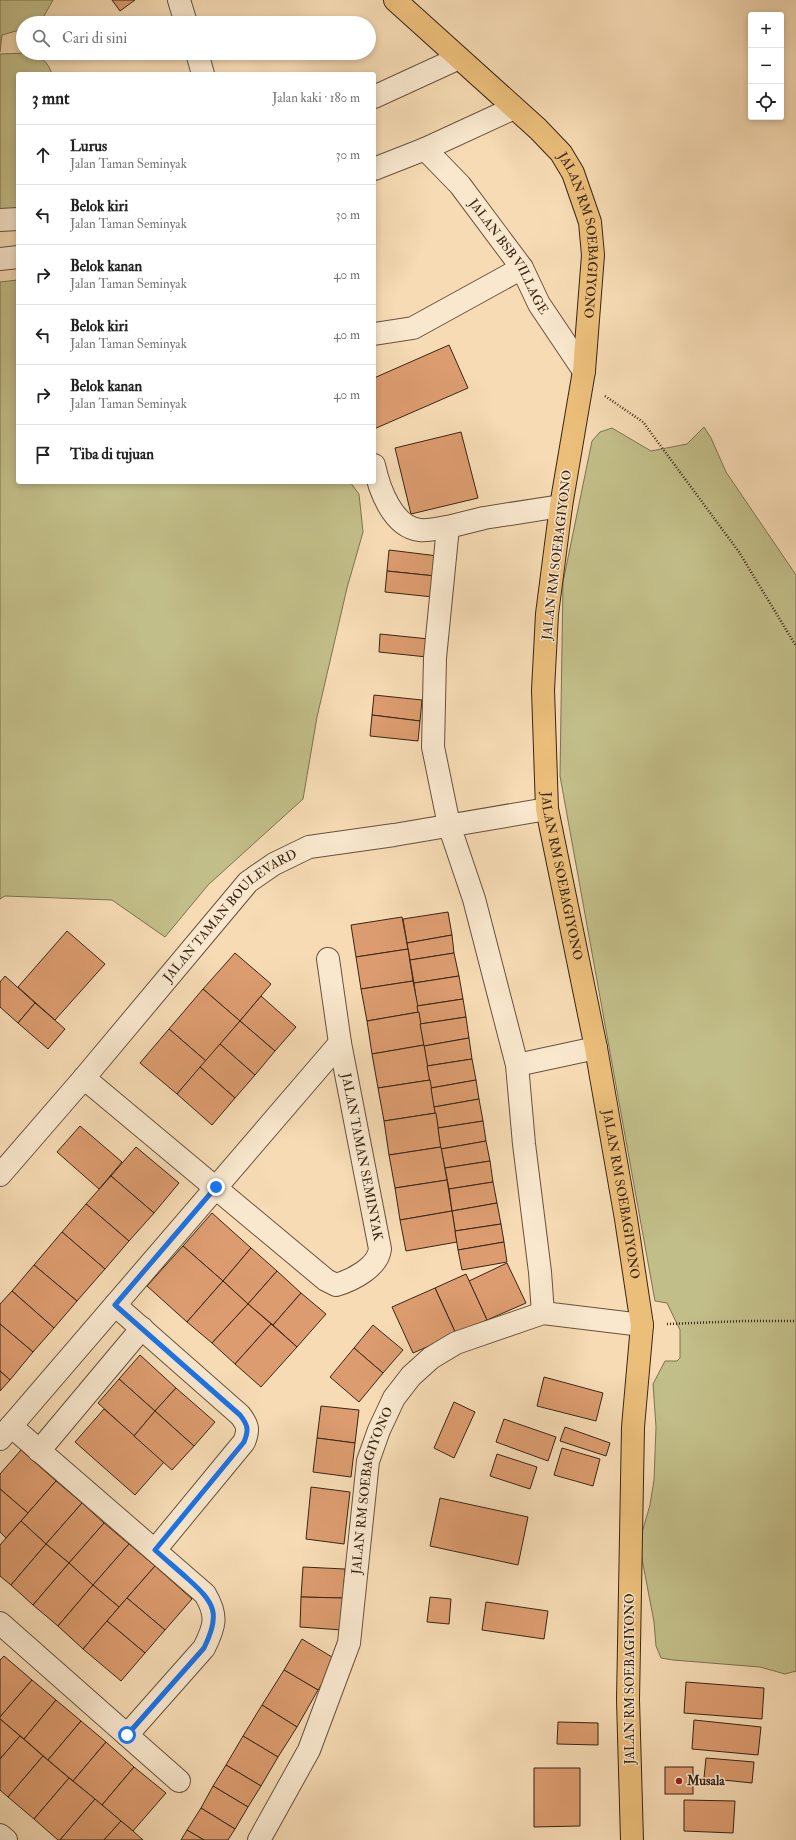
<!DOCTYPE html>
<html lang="id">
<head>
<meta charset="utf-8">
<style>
	body { margin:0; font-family:"IM FELL Double Pica",serif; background:#f2f2f2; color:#222 }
	.controls { position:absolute; right:12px; top:12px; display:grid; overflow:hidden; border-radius:4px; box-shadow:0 2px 6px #0003 }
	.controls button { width:36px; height:36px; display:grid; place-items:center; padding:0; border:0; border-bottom:1px solid #e0e0e0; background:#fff; color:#222; font:20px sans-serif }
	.stop { position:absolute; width:12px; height:12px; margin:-9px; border:3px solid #1a73e8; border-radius:50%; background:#fff }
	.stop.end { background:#1a73e8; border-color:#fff; box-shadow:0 1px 4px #0008 }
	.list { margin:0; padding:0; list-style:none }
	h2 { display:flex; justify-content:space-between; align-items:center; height:52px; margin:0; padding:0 16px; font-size:17px }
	h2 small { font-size:13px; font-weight:400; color:#767676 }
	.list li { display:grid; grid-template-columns:26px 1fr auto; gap:12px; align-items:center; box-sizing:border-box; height:60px; padding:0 16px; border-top:1px solid #e0e0e0 }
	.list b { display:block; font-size:15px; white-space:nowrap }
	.list p { margin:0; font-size:13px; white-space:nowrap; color:#767676 }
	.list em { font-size:13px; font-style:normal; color:#767676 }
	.icon { flex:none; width:22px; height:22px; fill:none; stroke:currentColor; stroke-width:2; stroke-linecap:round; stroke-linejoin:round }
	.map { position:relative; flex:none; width:796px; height:1840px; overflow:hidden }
	.search { position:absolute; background:#fff; box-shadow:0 2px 6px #0003; left:16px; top:16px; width:360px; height:44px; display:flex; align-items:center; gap:10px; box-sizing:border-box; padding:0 14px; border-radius:22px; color:#767676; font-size:15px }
	.panel { position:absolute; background:#fff; box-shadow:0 2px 6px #0003; left:16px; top:72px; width:360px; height:412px; border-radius:4px }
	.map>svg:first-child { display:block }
	.green { fill:#c2be89; stroke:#7e7250 }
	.building { fill:#dc9c6f; stroke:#392516 }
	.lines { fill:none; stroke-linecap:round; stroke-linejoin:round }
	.minor-casing { stroke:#68523e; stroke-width:24 }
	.major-casing { stroke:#392516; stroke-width:24 }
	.path { stroke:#392516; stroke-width:2.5; stroke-dasharray:1 2; stroke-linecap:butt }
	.minor { stroke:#f9e8ce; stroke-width:22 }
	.major { stroke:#ebbe7a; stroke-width:22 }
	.route { stroke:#1a73e8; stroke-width:5 }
	.poi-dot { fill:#8f2418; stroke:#f9e8ce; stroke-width:1.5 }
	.labels { text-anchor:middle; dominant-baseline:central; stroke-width:3; stroke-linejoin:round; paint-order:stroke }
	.street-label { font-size:13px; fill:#392516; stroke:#f9e8ce }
	.poi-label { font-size:13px; font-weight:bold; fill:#392516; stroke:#f9e8ce; text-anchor:start }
</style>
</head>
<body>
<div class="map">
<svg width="796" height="1840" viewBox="0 0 796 1840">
	<rect width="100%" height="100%" fill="#f6dbb4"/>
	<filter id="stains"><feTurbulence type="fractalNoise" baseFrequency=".005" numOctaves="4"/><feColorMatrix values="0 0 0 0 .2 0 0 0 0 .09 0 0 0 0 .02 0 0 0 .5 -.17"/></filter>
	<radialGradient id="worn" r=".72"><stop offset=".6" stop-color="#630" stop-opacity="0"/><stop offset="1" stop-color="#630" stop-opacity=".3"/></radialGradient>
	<g class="green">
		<path d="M0 0H53L40 23H23V29L2 35 0 52Z"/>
		<path d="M29 53C41 56 48 62 52 74H18V213L0 214V54Z"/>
		<path d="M18 280V482H350L359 494 363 532 347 588 317 717 303 799 208 885 165 937 112 900 5 896 0 899V282Z"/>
		<path d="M704 427 711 438 726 472 796 575V1671L785 1674 760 1667 673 1660 661 1658 656 1646 654 1622 639 1543 650 1505 654 1480 656 1427 653 1384 665 1361H677L680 1358V1330L667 1303 655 1301 560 776 563 582 592 441 600 432 612 428 651 451 687 444Z"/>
	</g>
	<g class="building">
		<path d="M112 0H135L120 11Z"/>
		<path d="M449 345 468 388 374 429V378Z"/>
		<path d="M461 432 478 498 411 514 395 448Z"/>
		<path d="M389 550 438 556 435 576 387 571Z"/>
		<path d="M387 571 435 576 433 597 385 592Z"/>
		<path d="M380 634 429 639 427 657 379 652Z"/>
		<path d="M374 695 422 700 420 721 372 715Z"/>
		<path d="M372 715 420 721 418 741 370 736Z"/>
		<path d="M448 912 452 935 407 943 403 919Z"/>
		<path d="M402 917 408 949 356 957 351 925Z"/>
		<path d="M67 931 105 964 55 1020 18 987Z"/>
		<path d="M452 935 454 953 410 960 407 943Z"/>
		<path d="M408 949 413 981 361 989 356 957Z"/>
		<path d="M235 953 271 984 240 1021 203 989Z"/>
		<path d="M454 953 459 976 414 983 410 960Z"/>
		<path d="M5 976 35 1003 18 1023 0 1007V982Z"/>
		<path d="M459 976 463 999 417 1006 414 983Z"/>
		<path d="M413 981 419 1012 367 1021 361 989Z"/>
		<path d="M203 989 240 1021 206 1061 169 1029Z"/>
		<path d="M261 996 296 1027 275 1051 240 1021Z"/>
		<path d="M463 999 466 1017 420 1024 417 1006Z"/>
		<path d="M35 1003 65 1029 48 1049 18 1023Z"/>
		<path d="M419 1012 424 1045 372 1054 367 1021Z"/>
		<path d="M466 1017 469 1038 424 1046 420 1024Z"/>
		<path d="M240 1021 275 1051 255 1075 220 1044Z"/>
		<path d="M169 1029 206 1061 177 1094 140 1063Z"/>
		<path d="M469 1038 472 1059 427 1066 424 1046Z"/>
		<path d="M220 1044 255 1075 235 1098 200 1067Z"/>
		<path d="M424 1045 430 1080 378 1088 372 1054Z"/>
		<path d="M472 1059 476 1080 431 1088 427 1066Z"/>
		<path d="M200 1067 235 1098 212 1125 177 1094Z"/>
		<path d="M430 1080 436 1113 384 1121 378 1088Z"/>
		<path d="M476 1080 479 1099 434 1107 431 1088Z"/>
		<path d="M479 1099 483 1121 438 1128 434 1107Z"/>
		<path d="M436 1113 441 1147 389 1155 384 1121Z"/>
		<path d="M483 1121 486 1141 441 1149 438 1128Z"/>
		<path d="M80 1126 122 1162 99 1189 57 1152Z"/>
		<path d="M486 1141 490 1161 445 1168 441 1149Z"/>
		<path d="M136 1147 179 1183 154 1213 111 1176Z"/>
		<path d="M441 1147 447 1180 395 1188 389 1155Z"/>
		<path d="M490 1161 493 1182 449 1189 445 1168Z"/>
		<path d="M111 1176 154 1213 129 1241 86 1204Z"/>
		<path d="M447 1180 452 1211 400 1220 395 1188Z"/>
		<path d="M493 1182 497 1203 452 1211 449 1189Z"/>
		<path d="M497 1203 501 1224 455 1231 452 1211Z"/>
		<path d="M86 1204 129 1241 105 1269 62 1232Z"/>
		<path d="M452 1211 457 1242 406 1251 400 1220Z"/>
		<path d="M212 1213 251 1248 223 1281 183 1246Z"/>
		<path d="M501 1224 504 1242 458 1250 455 1231Z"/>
		<path d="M62 1232 105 1269 77 1301 34 1265Z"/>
		<path d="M504 1242 507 1262 462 1270 458 1250Z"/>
		<path d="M183 1246 223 1281 187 1322 147 1286Z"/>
		<path d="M251 1248 277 1271 248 1304 223 1281Z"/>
		<path d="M507 1263 526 1303 487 1320 469 1281Z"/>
		<path d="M34 1265 77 1301 54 1328 12 1291Z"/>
		<path d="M277 1271 301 1293 273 1325 248 1304Z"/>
		<path d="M466 1274 487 1320 456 1334 435 1288Z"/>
		<path d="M223 1281 248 1304 212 1343 187 1322Z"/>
		<path d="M435 1288 456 1334 413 1353 392 1307Z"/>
		<path d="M12 1291 54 1328 33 1352 0 1324V1304Z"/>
		<path d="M301 1293 326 1314 297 1347 273 1325Z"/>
		<path d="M248 1304 271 1324 235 1364 212 1343Z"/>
		<path d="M0 1324 33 1352 10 1380 0 1371Z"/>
		<path d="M271 1324 297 1347 261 1387 235 1364Z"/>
		<path d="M373 1325 403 1350 383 1373 354 1348Z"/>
		<path d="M354 1348 383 1373 359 1402 330 1377Z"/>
		<path d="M140 1355 176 1388 155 1411 119 1379Z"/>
		<path d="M0 1371 10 1380 0 1391Z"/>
		<path d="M544 1377 603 1393 596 1421 537 1406Z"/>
		<path d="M119 1379 155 1411 134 1436 98 1403Z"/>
		<path d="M176 1388 215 1422 194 1446 155 1411Z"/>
		<path d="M454 1402 475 1412 454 1458 434 1448Z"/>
		<path d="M321 1406 359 1410 355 1443 317 1438Z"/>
		<path d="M104 1409 164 1462 135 1495 75 1442Z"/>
		<path d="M155 1411 194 1446 172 1470 134 1436Z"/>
		<path d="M504 1419 556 1437 548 1461 496 1442Z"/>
		<path d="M565 1427 610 1443 606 1456 560 1441Z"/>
		<path d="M317 1438 355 1443 351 1477 313 1472Z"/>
		<path d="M562 1448 600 1459 593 1486 554 1475Z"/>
		<path d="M21 1450 56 1481 28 1513 0 1489V1474Z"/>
		<path d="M497 1454 537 1467 530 1489 490 1476Z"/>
		<path d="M56 1481 82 1503 46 1544 21 1521Z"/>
		<path d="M311 1487 350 1492 344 1544 306 1539Z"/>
		<path d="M0 1489 28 1513 6 1538 0 1532Z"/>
		<path d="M440 1498 528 1517 518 1565 430 1546Z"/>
		<path d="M82 1503 104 1523 69 1563 46 1544Z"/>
		<path d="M21 1521 46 1544 11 1585 0 1576V1545Z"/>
		<path d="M104 1523 129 1544 93 1585 69 1563Z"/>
		<path d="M46 1544 69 1563 33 1605 11 1585Z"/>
		<path d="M129 1544 155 1566 119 1607 93 1585Z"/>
		<path d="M69 1563 93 1585 58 1626 33 1605Z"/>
		<path d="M155 1566 192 1599 165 1630 127 1598Z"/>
		<path d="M303 1567 345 1569 343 1598 301 1597Z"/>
		<path d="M93 1585 119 1607 83 1649 58 1626Z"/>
		<path d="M301 1597 343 1598 342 1630 300 1627Z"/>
		<path d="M430 1597 451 1599 449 1624 427 1622Z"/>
		<path d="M127 1598 165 1630 145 1653 107 1621Z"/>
		<path d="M486 1602 548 1611 544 1639 482 1630Z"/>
		<path d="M107 1621 145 1653 121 1681 83 1649Z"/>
		<path d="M302 1639 337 1660 318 1690 284 1670Z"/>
		<path d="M4 1656 32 1680 0 1717V1660Z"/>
		<path d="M284 1670 318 1690 297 1727 262 1705Z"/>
		<path d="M32 1680 56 1700 24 1739 0 1719V1717Z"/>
		<path d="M686 1682 764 1688 762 1719 684 1713Z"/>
		<path d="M56 1700 81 1721 48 1760 24 1739Z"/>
		<path d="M262 1705 297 1727 278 1757 243 1736Z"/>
		<path d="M0 1719 20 1736 0 1759Z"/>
		<path d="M694 1720 761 1727 758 1755 692 1749Z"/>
		<path d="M81 1721 106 1742 73 1781 48 1760Z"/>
		<path d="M558 1722 598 1723V1745L557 1744Z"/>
		<path d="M20 1736 43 1756 8 1797 0 1790V1759Z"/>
		<path d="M243 1736 278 1757 261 1786 226 1765Z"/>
		<path d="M106 1742 134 1767 102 1805 73 1781Z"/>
		<path d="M43 1756 69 1778 34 1819 8 1797Z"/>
		<path d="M706 1758 754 1762 752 1783 704 1778Z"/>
		<path d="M226 1765 261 1786 248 1807 213 1786Z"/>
		<path d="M134 1767 166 1793 133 1831 102 1805Z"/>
		<rect x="665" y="1767" width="28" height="27"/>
		<path d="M534 1768H580V1826L534 1827Z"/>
		<path d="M69 1778 95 1799 60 1840H58L34 1819Z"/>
		<path d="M213 1786 248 1807 235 1829 201 1808Z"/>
		<path d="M95 1799 121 1821 104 1840H60Z"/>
		<path d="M684 1800 735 1801 733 1833 684 1831Z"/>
		<path d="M201 1808 235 1829 228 1840H204L187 1830Z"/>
		<path d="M121 1821 133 1831 143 1840H104Z"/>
		<path d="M187 1830 204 1840H181Z"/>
	</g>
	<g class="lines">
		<g class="minor-casing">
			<g id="minor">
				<path d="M179 0 186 23"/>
				<path d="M197 53 203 74"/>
				<path d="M374 97 459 58"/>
				<path id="s1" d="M425 149 460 185 522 268 539 304 584 371"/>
				<path d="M374 169 425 149 514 108"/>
				<path d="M0 220 18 219"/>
				<path d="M0 259 18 257"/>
				<path d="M374 334 413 328 522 268"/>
				<path d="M374 465C379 488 392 527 420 530 429 531 439 528 448 527"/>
				<path d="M517 1065 596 1048"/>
				<path d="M84 1078 326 1280 336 1285C353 1280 378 1267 380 1249L340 1043 328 959"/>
				<path id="s2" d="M0 1175 84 1078 248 882 274 864 309 847 394 835 547 809"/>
				<path d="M115 1305 240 1415C248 1425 249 1430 244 1442L155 1550"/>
				<path d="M543 1313 540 1272 524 1144 517 1065 474 899 449 825 433 747 435 658 448 527 484 518 561 506"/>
				<path d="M11 1426 205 1594C218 1616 215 1626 204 1648L127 1735"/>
				<path d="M0 1439 340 1043"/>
				<path d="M39 1451 142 1328"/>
				<path d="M0 1623 179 1781"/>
				<path d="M0 1835 6 1840"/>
				<path id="s3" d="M259 1840 309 1750 349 1643 368 1461 379 1430 394 1398 411 1376 431 1358 456 1343 543 1313 642 1325"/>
			</g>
		</g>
		<g class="major-casing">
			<g id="major">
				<path id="s4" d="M395 0 538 129 561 153 573 173 590 222 593 255 584 371 561 506 547 614 543 690 547 809 596 1048 626 1219 642 1325 633 1427 628 1700 632 1840"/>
			</g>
		</g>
		<g class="path">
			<path d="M605 396 643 422 739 552 796 646"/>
			<path d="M667 1324 744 1321H796"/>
		</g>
		<use href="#minor" class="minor"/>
		<use href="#major" class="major"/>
	</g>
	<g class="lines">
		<path class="route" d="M127 1735 204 1648C221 1614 215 1603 188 1579 177 1569 166 1560 155 1550L244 1442C249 1430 248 1425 240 1415L115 1305 216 1187"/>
	</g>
	<circle class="poi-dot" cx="679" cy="1781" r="4"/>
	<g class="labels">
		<g class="street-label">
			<text stroke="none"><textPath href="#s4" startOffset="312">JALAN RM SOEBAGIYONO</textPath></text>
			<text stroke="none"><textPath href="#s1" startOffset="137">JALAN BSB VILLAGE</textPath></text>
			<text transform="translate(557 555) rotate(-83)">JALAN RM SOEBAGIYONO</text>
			<text stroke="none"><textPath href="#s4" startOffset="960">JALAN RM SOEBAGIYONO</textPath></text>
			<text stroke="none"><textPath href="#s2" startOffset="348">JALAN TAMAN BOULEVARD</textPath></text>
			<text transform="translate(362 1157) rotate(79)">JALAN TAMAN SEMINYAK</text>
			<text stroke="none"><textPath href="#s4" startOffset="1284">JALAN RM SOEBAGIYONO</textPath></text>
			<text stroke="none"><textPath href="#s3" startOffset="372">JALAN RM SOEBAGIYONO</textPath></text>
			<text transform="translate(630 1679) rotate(-90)">JALAN RM SOEBAGIYONO</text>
		</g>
		<g class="poi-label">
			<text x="687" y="1781">Musala</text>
		</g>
	</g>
	<rect width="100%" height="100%" filter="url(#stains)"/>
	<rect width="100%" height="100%" fill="url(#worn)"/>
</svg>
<div class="controls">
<button>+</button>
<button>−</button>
<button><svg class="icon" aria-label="locate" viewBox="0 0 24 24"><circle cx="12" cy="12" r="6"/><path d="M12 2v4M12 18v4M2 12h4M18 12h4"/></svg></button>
</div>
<div class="stop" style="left:127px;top:1735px"></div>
<div class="stop end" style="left:216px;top:1187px"></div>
<div class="search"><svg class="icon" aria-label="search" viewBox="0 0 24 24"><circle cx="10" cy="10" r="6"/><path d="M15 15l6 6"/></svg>Cari di sini</div>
<section class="panel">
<h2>3 mnt<small>Jalan kaki · 180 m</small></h2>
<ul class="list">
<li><svg class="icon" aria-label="ahead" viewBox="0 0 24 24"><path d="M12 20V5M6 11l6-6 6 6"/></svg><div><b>Lurus</b><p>Jalan Taman Seminyak</p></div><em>30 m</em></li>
<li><svg class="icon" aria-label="left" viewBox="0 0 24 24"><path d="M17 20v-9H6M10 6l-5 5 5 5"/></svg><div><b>Belok kiri</b><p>Jalan Taman Seminyak</p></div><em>30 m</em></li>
<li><svg class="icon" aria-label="right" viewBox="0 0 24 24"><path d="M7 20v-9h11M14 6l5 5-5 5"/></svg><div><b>Belok kanan</b><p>Jalan Taman Seminyak</p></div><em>40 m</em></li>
<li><svg class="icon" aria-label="left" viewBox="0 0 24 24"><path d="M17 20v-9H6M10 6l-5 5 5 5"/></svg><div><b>Belok kiri</b><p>Jalan Taman Seminyak</p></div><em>40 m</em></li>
<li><svg class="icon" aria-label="right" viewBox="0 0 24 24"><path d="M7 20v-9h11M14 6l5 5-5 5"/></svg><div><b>Belok kanan</b><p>Jalan Taman Seminyak</p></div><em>40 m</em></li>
<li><svg class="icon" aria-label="arrive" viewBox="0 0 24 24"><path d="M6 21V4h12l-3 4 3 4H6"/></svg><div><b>Tiba di tujuan</b></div></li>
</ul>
</section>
</div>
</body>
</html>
